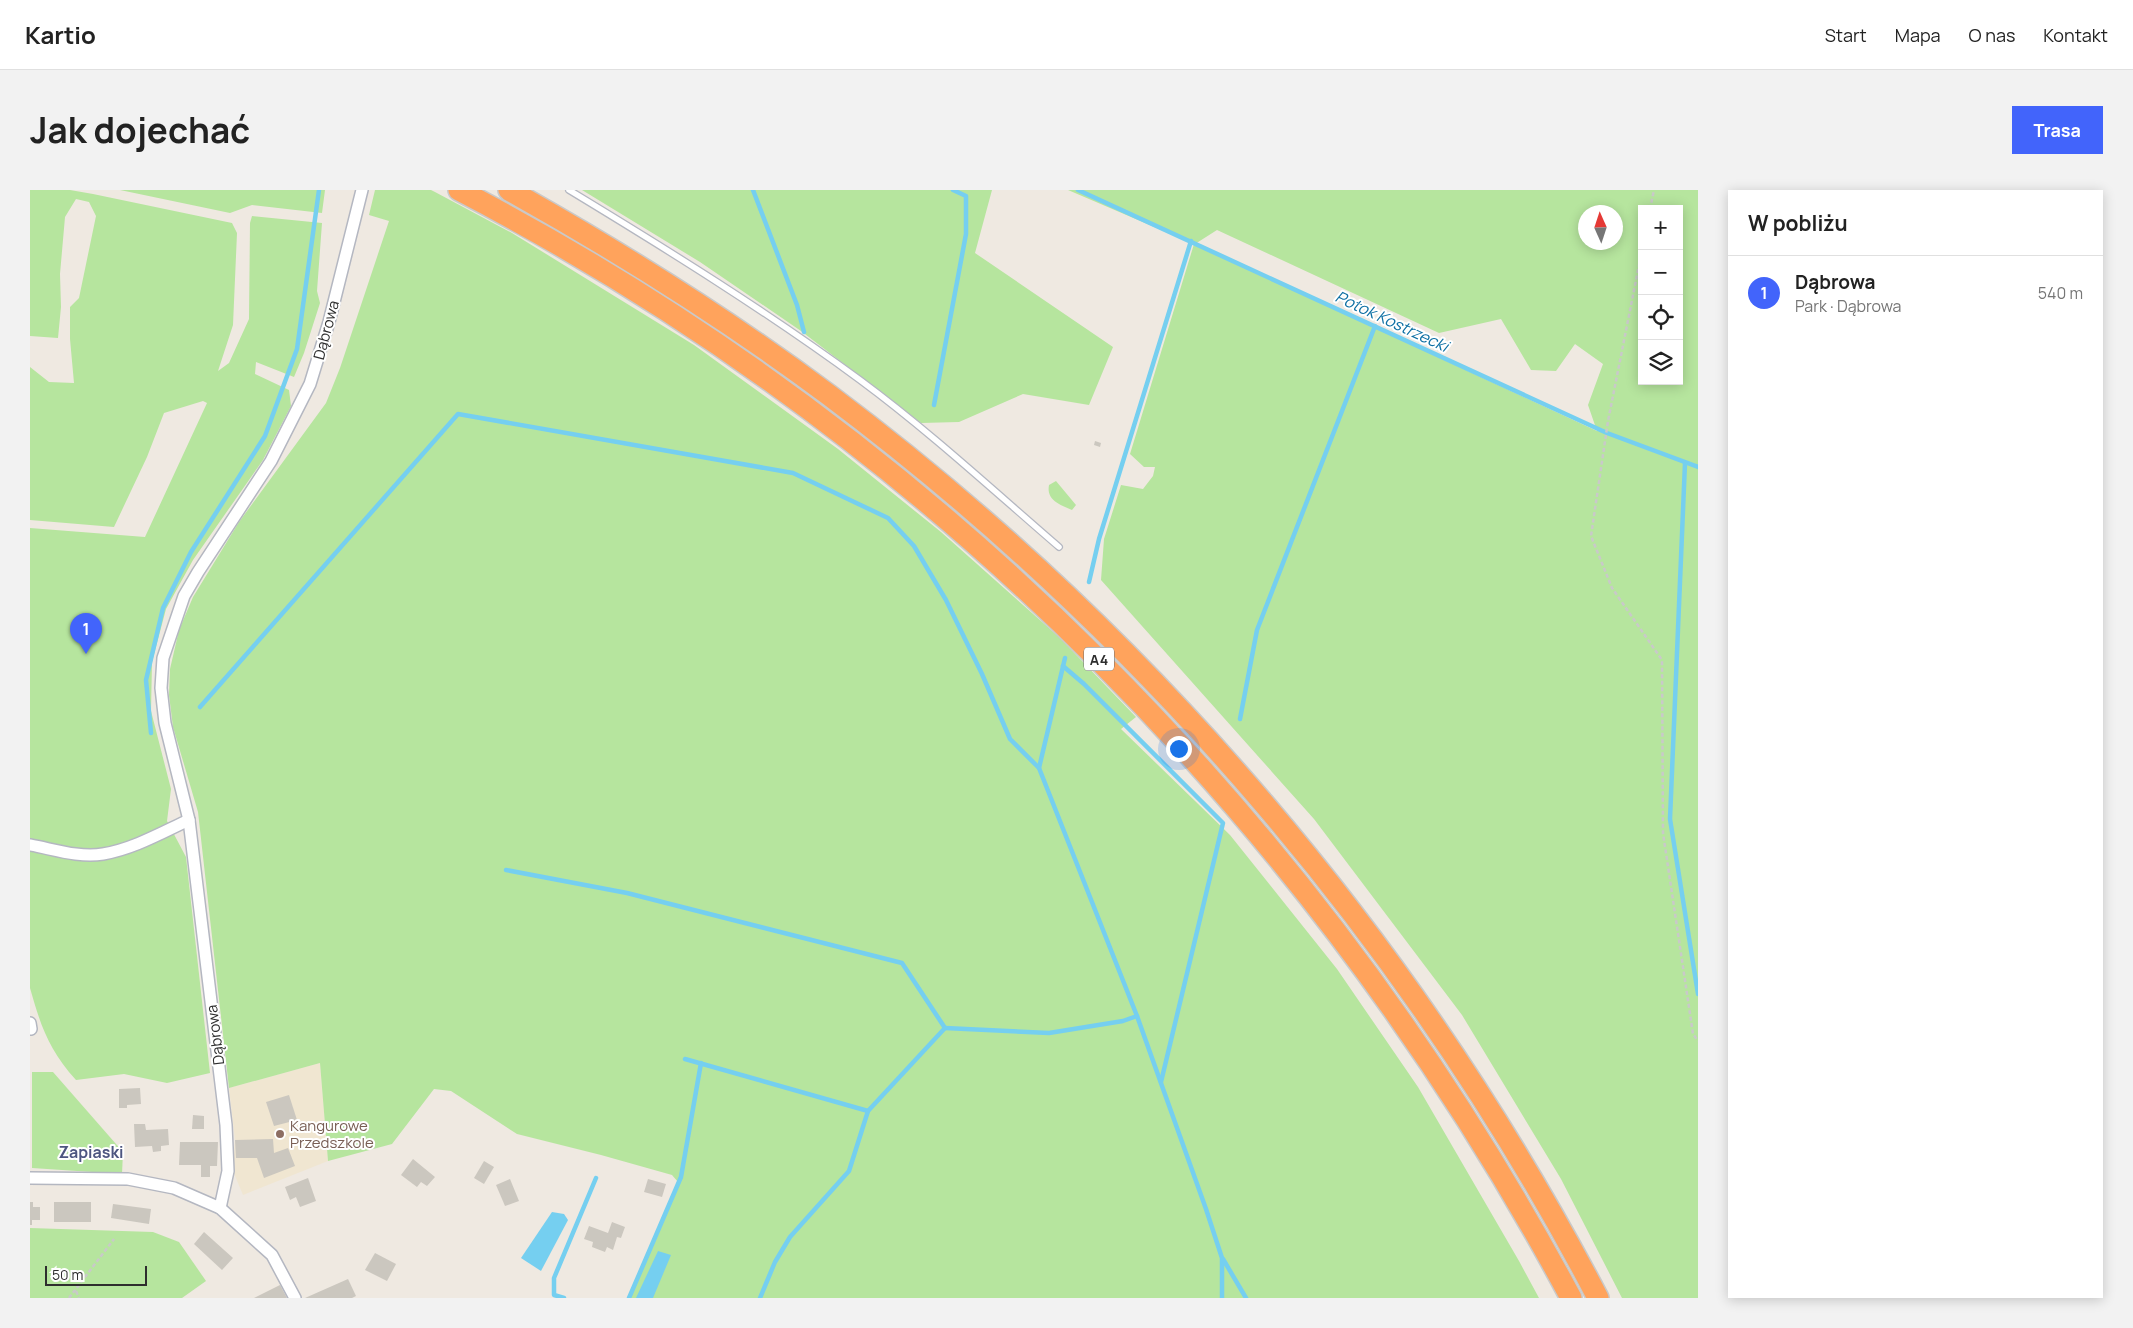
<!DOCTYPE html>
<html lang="pl">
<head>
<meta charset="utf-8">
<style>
	body { margin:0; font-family:Manrope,sans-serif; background:#f2f2f2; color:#222 }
	.controls { position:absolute; right:15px; top:15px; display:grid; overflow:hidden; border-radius:0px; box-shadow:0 2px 12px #0003 }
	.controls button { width:45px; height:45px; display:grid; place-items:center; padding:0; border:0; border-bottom:1px solid #e0e0e0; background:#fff; color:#222; font:25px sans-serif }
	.compass { position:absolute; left:1548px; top:15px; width:45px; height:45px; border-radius:50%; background:#fff; box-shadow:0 2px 12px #0003; rotate:357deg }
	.scale { position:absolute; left:15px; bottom:12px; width:102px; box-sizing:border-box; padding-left:5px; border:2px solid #2e2e2e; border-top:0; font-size:14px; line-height:18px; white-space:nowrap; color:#2e2e2e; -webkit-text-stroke:4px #fff; paint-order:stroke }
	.you { position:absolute; left:1148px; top:558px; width:18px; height:18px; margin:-12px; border:4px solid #fff; border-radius:50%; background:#1a73e8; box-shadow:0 0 0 8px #1a73e833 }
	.badge { display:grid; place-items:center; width:32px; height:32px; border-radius:50%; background:#4264fb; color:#fff; font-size:16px; font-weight:700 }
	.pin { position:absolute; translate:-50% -41px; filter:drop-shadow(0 1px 2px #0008) }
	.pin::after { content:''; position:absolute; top:26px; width:18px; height:15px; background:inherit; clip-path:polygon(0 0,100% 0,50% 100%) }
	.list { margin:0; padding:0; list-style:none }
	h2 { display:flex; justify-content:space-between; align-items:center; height:65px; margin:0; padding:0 20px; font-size:21px }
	h2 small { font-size:16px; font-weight:400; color:#767676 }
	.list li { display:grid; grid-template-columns:32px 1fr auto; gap:15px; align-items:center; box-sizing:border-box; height:75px; padding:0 20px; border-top:1px solid #e0e0e0 }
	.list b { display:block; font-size:19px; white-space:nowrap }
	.list p { margin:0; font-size:16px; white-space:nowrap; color:#767676 }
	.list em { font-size:16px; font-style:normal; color:#767676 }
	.icon { flex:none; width:28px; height:28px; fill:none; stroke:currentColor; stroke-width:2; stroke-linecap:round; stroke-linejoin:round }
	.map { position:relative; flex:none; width:1668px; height:1108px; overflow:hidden; border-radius:0px }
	header { display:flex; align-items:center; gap:30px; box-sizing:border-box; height:70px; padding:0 25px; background:#fff; border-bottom:1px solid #e0e0e0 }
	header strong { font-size:24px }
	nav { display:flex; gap:28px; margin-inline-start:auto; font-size:18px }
	.intro { display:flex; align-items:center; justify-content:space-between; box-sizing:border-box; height:120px; padding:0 30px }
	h1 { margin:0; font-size:35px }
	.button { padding:12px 22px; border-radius:0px; background:#4264fb; color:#fff; font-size:18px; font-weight:700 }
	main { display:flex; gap:30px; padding:0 30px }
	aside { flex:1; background:#fff; border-radius:0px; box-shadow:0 2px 12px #0003 }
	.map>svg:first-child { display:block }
	.education { fill:#f0e6d1 }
	.green { fill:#b6e59e; fill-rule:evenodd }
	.water { fill:#75cff0 }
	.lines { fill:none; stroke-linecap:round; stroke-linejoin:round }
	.stream { stroke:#75cff0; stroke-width:4.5 }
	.building { fill:#cbc7bf }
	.service-casing { stroke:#b4b7c1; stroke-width:8 }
	.minor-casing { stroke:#b4b7c1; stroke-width:14 }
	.motorway-casing { stroke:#c9c9c9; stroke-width:24 }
	.path { stroke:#c9c9c9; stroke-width:2.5; stroke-dasharray:4 2.5; stroke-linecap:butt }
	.service { stroke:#fff; stroke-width:5.5 }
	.minor { stroke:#fff; stroke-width:11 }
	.motorway { stroke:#ffa35c; stroke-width:21 }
	.education-dot { fill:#8d6e63; stroke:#fff; stroke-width:2 }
	.labels { text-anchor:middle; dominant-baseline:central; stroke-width:4; stroke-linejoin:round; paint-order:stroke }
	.shield { fill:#fff; stroke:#6d6d6d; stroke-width:1 }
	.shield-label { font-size:14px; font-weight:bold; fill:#2e2e2e }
	.street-label { font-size:15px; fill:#2e2e2e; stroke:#fff }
	.education-label { font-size:15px; fill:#785e54; stroke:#fff; text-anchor:start }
	.water-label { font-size:16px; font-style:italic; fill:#0d6fa3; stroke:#fff }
	.neighbourhood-label { font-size:16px; font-weight:bold; fill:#4d5680; stroke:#fff }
</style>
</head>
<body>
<header>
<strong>Kartio</strong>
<nav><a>Start</a><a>Mapa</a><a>O nas</a><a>Kontakt</a></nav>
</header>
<div class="intro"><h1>Jak dojechać</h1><a class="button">Trasa</a></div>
<main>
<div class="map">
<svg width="1668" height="1108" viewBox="0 0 1668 1108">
	<rect width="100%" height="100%" fill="#efe9e1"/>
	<path class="education" d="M290 873 298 971 213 1005 203 981 205 950 199 898Z"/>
	<g class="green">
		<path d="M0 0H40L63 4 202 33 207 43 203 135 188 181 199 173 219 129 220 33 222 26 292 33 287 101 290 113 274 163 264 187 226 172 225 184 259 200 261 216 233 270 163 370 136 419 122 472 121 521 141 599 137 631 156 667 180 883 137 893 94 884 46 890C19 860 11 837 0 798V338L115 347 177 213 173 211 134 223 117 267 84 337 0 330V177L19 192 44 193 40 149V117L49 108 66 26 59 12 46 9 35 27 30 84 31 117 28 148 0 146Z"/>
		<path d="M90 0H295L292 23 222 15 200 23Z"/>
		<path d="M345 0H401L405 2 482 43 664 155 808 259 911 342 1029 447 1106 527 1091 539 1200 645 1307 779 1388 897 1489 1071 1509 1108H600L648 992 642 985 571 965 487 944 421 901 404 899 362 954 298 971 290 873 199 898 168 622 143 537 139 505 140 479 149 440 163 407 209 332 296 213 310 178 359 31 339 25Z"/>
		<path d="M552 0H962L945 63 1083 157 1059 215 993 204 929 232 891 233 771 141 670 72Z"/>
		<path d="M1038 0H1668V1108H1592L1531 989 1432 825 1284 629 1071 390 1074 349 1091 295 1113 299 1123 286 1125 277H1114L1100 264 1164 54ZM1612 19H1649V191H1612ZM1586 22V52H1556V22ZM1187 40 1409 143 1471 129 1501 180 1526 181 1545 154 1573 174 1558 215 1567 241 1165 54Z"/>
		<path d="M1026 291 1046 315 1042 320C1030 315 1016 310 1019 295Z"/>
		<path d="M2 882H23L93 962 92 984 2 978Z"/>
		<path d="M0 1038 123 1042 149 1052 176 1091 152 1108H0Z"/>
	</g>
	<g class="water">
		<path d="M522 1022 534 1024 538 1030 511 1081 491 1068Z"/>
		<path d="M628 1061 641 1065 623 1108H606Z"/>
	</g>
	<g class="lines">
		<g class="stream">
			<path d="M723 0 767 115 774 142"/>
			<path d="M1048 0 1577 243 1668 277"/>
			<path d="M904 215 936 44V6L923 0"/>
			<path d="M1655 273 1640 629 1668 804"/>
			<path d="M1059 392 1069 349 1161 51"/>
			<path d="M1033 476 1054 494 1193 633 1131 892"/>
			<path d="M170 517 428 224 763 283 858 328 884 356 916 410 952 484 980 549 1009 578 1107 826 1176 1019 1192 1068V1108"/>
			<path d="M1210 529 1227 440 1345 136"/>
			<path d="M121 543 116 490 133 418 161 362 235 246 267 159 289 0"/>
			<path d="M1009 578 1035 468"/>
			<path d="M476 680 597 703 872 773 915 838"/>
			<path d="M915 838 1019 843 1093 831 1107 826"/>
			<path d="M655 869 838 921"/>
			<path d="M1193 1069 1216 1108"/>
			<path d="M534 1108 524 1105V1088L566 988"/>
			<path d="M599 1108 651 987 671 873"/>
			<path d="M730 1108 745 1072 760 1047 819 981 838 921 915 838"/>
		</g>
	</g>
	<g class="building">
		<path d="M1065 251 1071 253 1070 257 1064 255Z"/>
		<path d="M110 898 111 914 97 915V918H89V899Z"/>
		<path d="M259 905 267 930 244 936 236 912Z"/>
		<path d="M163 925 174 926V939H162Z"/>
		<path d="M104 934H115L116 940 138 939 139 955 131 956V961L123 962 122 956 105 957Z"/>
		<path d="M243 949 244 963 258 958 265 976 234 988 227 968H206L205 950Z"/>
		<path d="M150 952H188L187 976H180V987H171V975H149Z"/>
		<path d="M383 969 405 987 397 996 391 992 387 997 371 985Z"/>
		<path d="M454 971 464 977 454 994 444 988Z"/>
		<path d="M278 988 286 1011 270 1017 266 1007 260 1010 255 997Z"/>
		<path d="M480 989 489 1011 475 1016 466 995Z"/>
		<path d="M618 989 636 994 632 1007 614 1002Z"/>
		<path d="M0 1012H3V1017H10V1030H2V1035H0Z"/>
		<rect x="24" y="1012" width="37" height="20"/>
		<path d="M83 1014 121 1019 119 1034 81 1028Z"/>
		<path d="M582 1032 595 1037 591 1048 587 1047 583 1060 577 1057 575 1062 562 1057 563 1052 554 1049 559 1036 578 1043Z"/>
		<path d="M174 1042 203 1068 192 1080 164 1054Z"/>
		<path d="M345 1063 366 1074 357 1091 335 1080Z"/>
		<path d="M318 1089 326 1106 322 1108H275Z"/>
		<path d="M250 1095 257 1108H224Z"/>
	</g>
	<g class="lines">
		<g class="service-casing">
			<path id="service" d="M539 0C638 60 736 121 830 190 899 241 964 301 1029 357"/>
		</g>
		<g class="minor-casing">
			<g id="minor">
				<path d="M0 655C23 659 49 668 73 664 103 659 131 643 159 630"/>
				<path d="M0 833 1 839"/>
				<path d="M0 988 98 989 144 998 190 1018 242 1065 265 1108"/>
				<path d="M190 1018 198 981 196 935 159 630 135 533 131 498 133 468 154 406 168 382 241 271 280 194 299 132 332 0"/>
			</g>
		</g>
		<g class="motorway-casing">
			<g id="motorway">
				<path d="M429 0C904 247 1289 637 1541 1108"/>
				<path d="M479 0C590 62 697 129 799 205 1118 444 1383 754 1568 1108"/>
			</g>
		</g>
		<g class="path">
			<path d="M1620 19 1624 0"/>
			<path d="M1612 60 1578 231 1561 346 1582 398 1632 470 1633 643 1663 844 1668 851"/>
			<path d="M46 1101 49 1108"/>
			<path d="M39 1108 84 1049"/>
		</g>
		<use href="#service" class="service"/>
		<use href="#minor" class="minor"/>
		<use href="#motorway" class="motorway"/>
	</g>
	<circle class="education-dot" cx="250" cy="944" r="5"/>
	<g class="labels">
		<rect class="shield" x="1054" y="457.5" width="30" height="23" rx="4"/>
		<g class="shield-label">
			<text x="1069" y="469">A4</text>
		</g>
		<g class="street-label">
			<text transform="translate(296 140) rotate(-75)">Dąbrowa</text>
			<text transform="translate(185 845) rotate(-97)">Dąbrowa</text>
		</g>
		<g class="education-label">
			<text x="260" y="935">Kangurowe<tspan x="260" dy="17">Przedszkole</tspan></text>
		</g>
		<g class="water-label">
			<text transform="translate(1362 131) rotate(25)">Potok Kostrzecki</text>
		</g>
		<g class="neighbourhood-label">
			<text x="61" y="962">Zapiaski</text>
		</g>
	</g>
</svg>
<div class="controls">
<button>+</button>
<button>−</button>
<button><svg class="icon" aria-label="locate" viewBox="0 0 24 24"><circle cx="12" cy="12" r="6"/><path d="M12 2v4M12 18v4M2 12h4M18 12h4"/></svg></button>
<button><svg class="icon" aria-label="layers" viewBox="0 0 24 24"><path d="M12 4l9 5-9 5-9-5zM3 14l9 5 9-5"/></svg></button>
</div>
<svg class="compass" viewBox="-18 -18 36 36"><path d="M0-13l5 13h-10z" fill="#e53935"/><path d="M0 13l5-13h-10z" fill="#767676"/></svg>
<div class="scale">50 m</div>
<div class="you"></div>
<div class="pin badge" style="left:56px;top:464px">1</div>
</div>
<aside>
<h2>W pobliżu<small></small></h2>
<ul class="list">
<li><span class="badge">1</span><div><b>Dąbrowa</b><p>Park · Dąbrowa</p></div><em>540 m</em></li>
</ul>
</aside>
</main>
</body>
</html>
